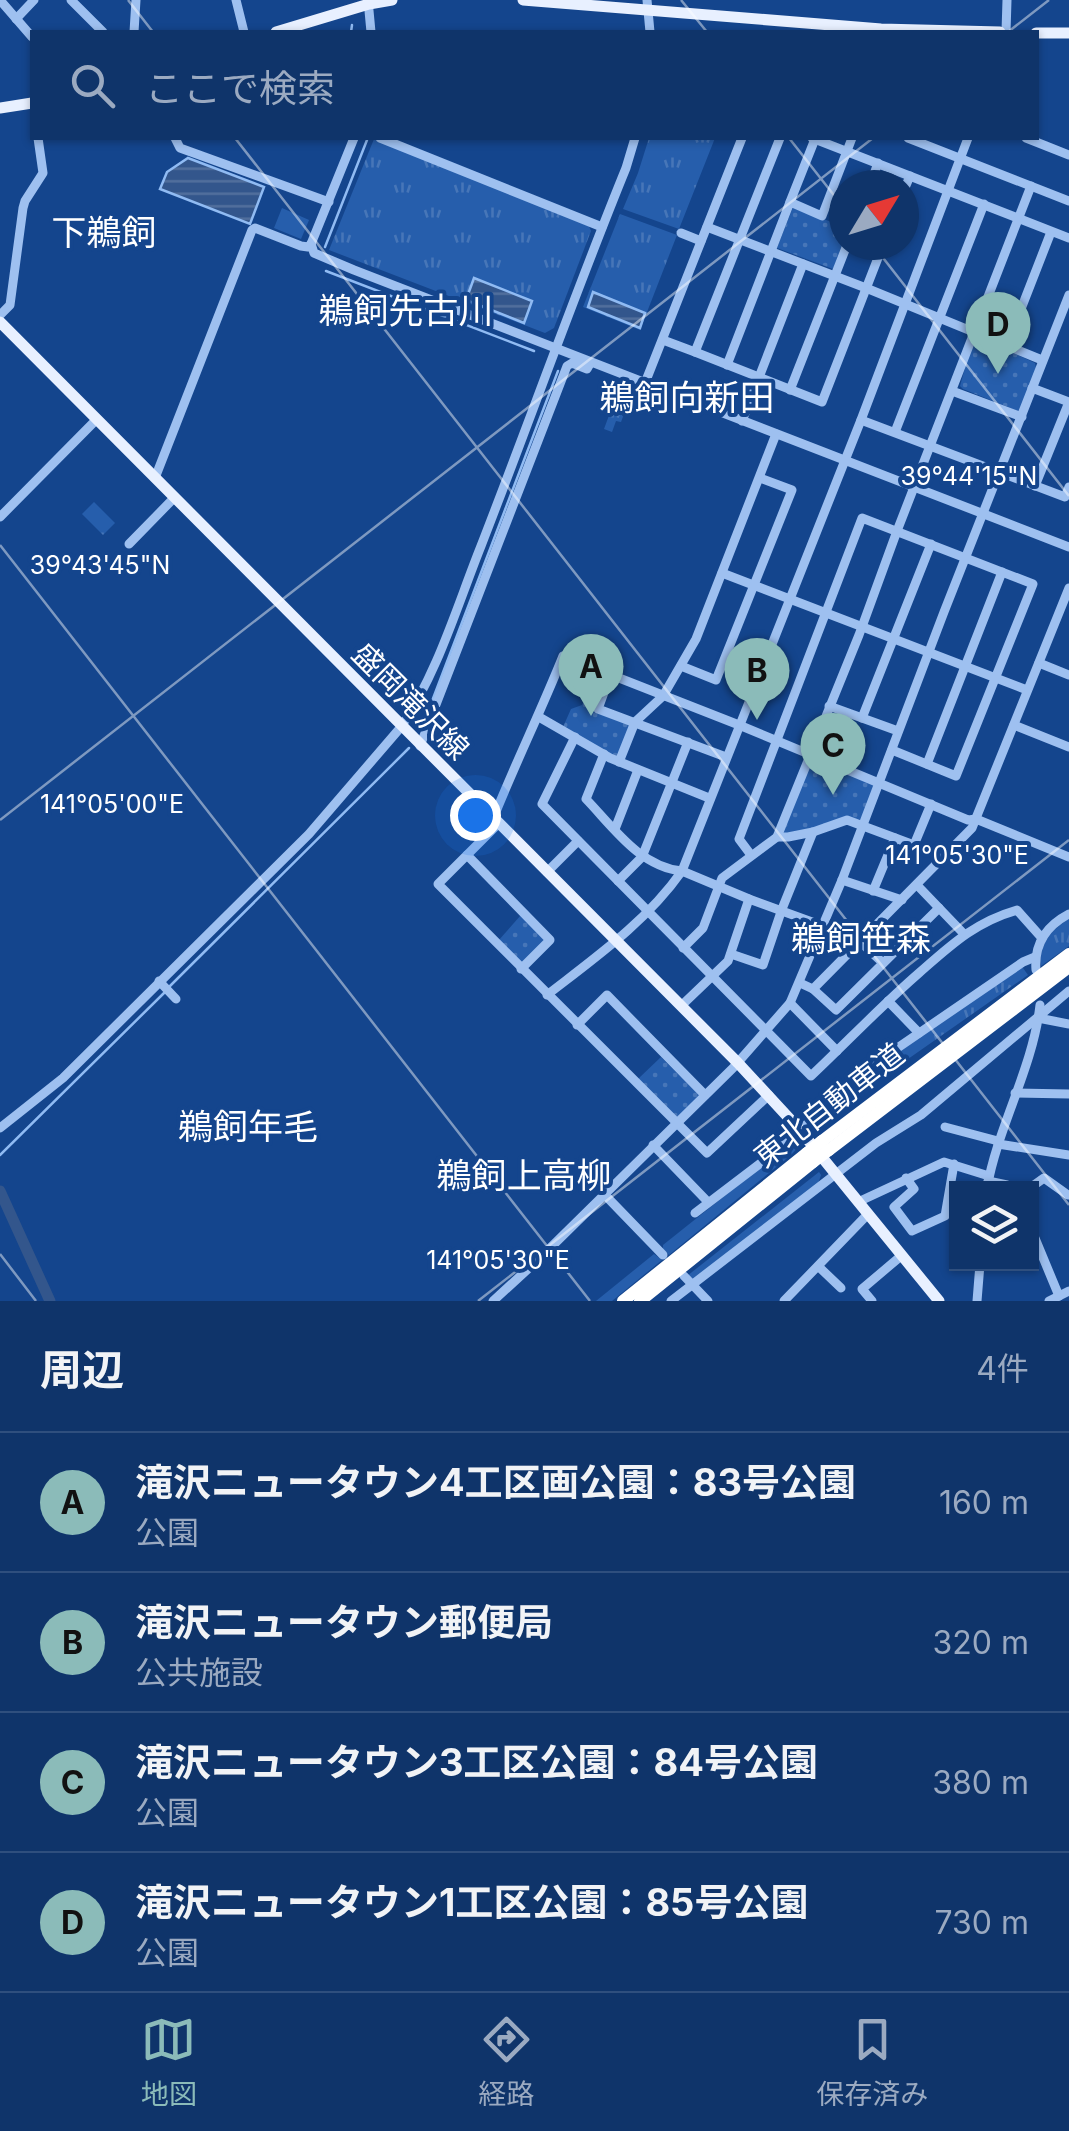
<!DOCTYPE html>
<html lang="ja">
<head>
<meta charset="utf-8">
<style>
	body { margin:0; font-family:Inter,"Noto Sans JP",sans-serif; background:#183c70; color:#f1f3f6 }
	.controls { position:absolute; right:30px; bottom:30px; display:grid; overflow:hidden; border-radius:0px; box-shadow:0 2px 8px #0004 }
	.controls button { width:90px; height:90px; display:grid; place-items:center; padding:0; border:0; border-bottom:2px solid #2f4f7e; background:#0f346a; color:#f1f3f6; font:50px sans-serif }
	.compass { position:absolute; left:829px; top:170px; width:90px; height:90px; border-radius:50%; background:#0f346a; box-shadow:0 2px 8px #0004; rotate:52deg }
	.you { position:absolute; left:475px; top:815px; width:35px; height:35px; margin:-25px; border:8px solid #fff; border-radius:50%; background:#1a73e8; box-shadow:0 0 0 15px #1a73e833 }
	.badge { display:grid; place-items:center; width:65px; height:65px; border-radius:50%; background:#8bbbb9; color:#111; font-size:32px; font-weight:700 }
	.pin { position:absolute; translate:-50% -82px; filter:drop-shadow(0 2px 5px #0008) }
	.pin::after { content:''; position:absolute; top:52px; width:35px; height:30px; background:inherit; clip-path:polygon(0 0,100% 0,50% 100%) }
	.list { margin:0; padding:0; list-style:none }
	h2 { display:flex; justify-content:space-between; align-items:center; height:130px; margin:0; padding:0 40px; font-size:42px }
	h2 small { font-size:32px; font-weight:400; color:#9baac1 }
	.list li { display:grid; grid-template-columns:65px 1fr auto; gap:30px; align-items:center; box-sizing:border-box; height:140px; padding:0 40px; border-top:2px solid #2f4f7e }
	.list b { display:block; font-size:38px; white-space:nowrap }
	.list p { margin:0; font-size:32px; white-space:nowrap; color:#9baac1 }
	.list em { font-size:32px; font-style:normal; color:#9baac1 }
	.icon { flex:none; width:55px; height:55px; fill:none; stroke:currentColor; stroke-width:2; stroke-linecap:round; stroke-linejoin:round }
	.map { position:relative; flex:none; width:1069px; height:1301px; overflow:hidden }
	.search { position:absolute; background:#0f346a; box-shadow:0 2px 8px #0004; left:30px; right:30px; top:30px; height:110px; display:flex; align-items:center; gap:25px; box-sizing:border-box; padding:0 35px; border-radius:0px; color:#9baac1; font-size:38px }
	.sheet { height:690px; background:#0f346a }
	nav { display:flex; justify-content:space-around; align-items:center; box-sizing:border-box; height:140px; border-top:2px solid #2f4f7e; background:#0f346a; font-size:28px; color:#9baac1 }
	nav a { display:grid; justify-items:center; gap:5px }
	nav .on { color:#8bbbb9 }
	.map>svg:first-child { display:block }
	.grass { fill:url(#grass-tufts) }
	.park { fill:url(#park-dots) }
	.water { fill:url(#water-rules); stroke:#90bbf3; stroke-width:2.5 }
	.lines { fill:none; stroke-linecap:round; stroke-linejoin:round }
	.stream { stroke:#90bbf3; stroke-width:2.5 }
	.river { stroke:#33568c; stroke-width:11 }
	.minor { stroke:#9ec0f0; stroke-width:9 }
	.major { stroke:#e8f0ff; stroke-width:11 }
	.highway { stroke:#fff; stroke-width:12 }
	.highway-bridge { stroke:#fff; stroke-width:12 }
	.ticks { fill:none; stroke:#fff; stroke-width:2.5; stroke-opacity:0.45 }
	.labels { text-anchor:middle; dominant-baseline:central; stroke-width:8; stroke-linejoin:round; paint-order:stroke }
	.street-label { font-size:30px; fill:#fff; stroke:#14458d }
	.quarter-label { font-size:35px; fill:#fff; stroke:#14458d }
	.ticks-label { font-size:25px; text-anchor:middle; fill:#fff; stroke:#14458d; stroke-width:8; stroke-linejoin:round; paint-order:stroke }
</style>
</head>
<body>
<div class="map">
<svg width="1069" height="1301" viewBox="0 0 1069 1301">
	<defs>
		<pattern id="grass-tufts" width="24" height="20" patternUnits="userSpaceOnUse" patternTransform="scale(2.5)"><rect width="24" height="20" fill="#265eac"/><path d="M3 7l-1-3M5 7V3M7 7l1-3M15 17l-1-3M17 17v-4M19 17l1-3" fill="none" stroke="#4776b8"/></pattern>
		<pattern id="park-dots" width="8" height="8" patternUnits="userSpaceOnUse" patternTransform="scale(2.5)"><rect width="8" height="8" fill="#265eac"/><path d="M2 2h.1M6 6h.1" fill="none" stroke="#4776b8" stroke-width="1.8" stroke-linecap="round"/></pattern>
		<pattern id="water-rules" width="6" height="5" patternUnits="userSpaceOnUse" patternTransform="scale(2.5)"><rect width="6" height="5" fill="#33568c"/><path d="M0 2.5h6" fill="none" stroke="#526f9d"/></pattern>
	</defs>
	<rect width="100%" height="100%" fill="#14458d"/>
	<g class="grass">
		<path d="M649 138H715L679 229 623 209 638 173Z"/>
		<path d="M374 139 589 226 591 231 554 328 545 333 329 250Z"/>
		<path d="M282 208 309 220 301 239 274 228Z"/>
		<path d="M620 214 677 235 640 330 583 307Z"/>
		<path d="M621 383 634 387 621 422 616 421 612 432 604 429Z"/>
		<path d="M94 502 115 523 103 535 82 514Z"/>
		<path d="M1069 919V946L1041 966C1039 944 1051 930 1069 919Z"/>
		<path d="M1019 968H1023L1028 975 908 1059 815 1133 813 1130 815 1122 896 1054Z"/>
		<path d="M791 1143 799 1146 792 1154 669 1255 663 1249V1245Z"/>
		<path d="M819 1172 821 1175 818 1184 693 1280 687 1276Z"/>
		<path d="M654 1254 662 1260 612 1301H596Z"/>
	</g>
	<g class="park">
		<path d="M793 207 844 227V240L833 269 777 248Z"/>
		<path d="M977 336 1035 363 1036 368 1021 409 1018 411 963 389 960 386 973 340Z"/>
		<path d="M598 673 608 677 597 710 633 723 619 761 563 727 571 709 582 705Z"/>
		<path d="M813 758 875 783 861 820 848 818 814 829 781 834Z"/>
		<path d="M521 915 545 939 523 965 499 940Z"/>
		<path d="M661 1057 700 1096 678 1119 638 1079Z"/>
	</g>
	<g class="water">
		<path d="M188 158 264 187 250 224 160 189 167 172Z"/>
		<path d="M474 278 532 301 524 323 466 300Z"/>
		<path d="M593 292 645 313 640 328 588 307Z"/>
	</g>
	<g class="lines">
		<g class="stream">
			<path d="M351 32 352 25"/>
			<path d="M325 247 367 140"/>
			<path d="M326 271 534 351"/>
			<path d="M421 730 558 371"/>
			<path d="M169 987 409 748"/>
			<path d="M0 1155 164 993"/>
		</g>
		<path class="river" d="M0 1191 50 1301"/>
		<g class="minor">
			<path d="M0 0 32 37"/>
			<path d="M71 0 103 32"/>
			<path d="M236 0 244 32"/>
			<path d="M368 0 371 32"/>
			<path d="M647 0 650 32"/>
			<path d="M16 19 34 0"/>
			<path d="M134 32 136 0"/>
			<path d="M1006 32 1007 0"/>
			<path d="M175 138 180 148 329 202"/>
			<path d="M380 138 602 227"/>
			<path d="M780 138 695 352 822 402 883 245"/>
			<path d="M812 138 1069 238"/>
			<path d="M908 138 1069 201"/>
			<path d="M1026 138 1069 155"/>
			<path d="M870 185 878 163"/>
			<path d="M904 190 910 176"/>
			<path d="M790 202 815 139"/>
			<path d="M707 227 866 288 1042 360"/>
			<path d="M681 233 701 241"/>
			<path d="M311 244 314 253 354 270 1069 547"/>
			<path d="M311 244 354 138"/>
			<path d="M0 315 10 305 23 208 25 201 43 173 38 138"/>
			<path d="M663 340 695 352"/>
			<path d="M1007 345 1051 232"/>
			<path d="M727 365 790 202 822 216 852 138"/>
			<path d="M645 383 742 138"/>
			<path d="M1032 388 1069 402 1035 486"/>
			<path d="M790 390 847 245"/>
			<path d="M952 391 1022 417"/>
			<path d="M861 420 1065 497 1069 487"/>
			<path d="M742 421 803 264"/>
			<path d="M895 432 984 204"/>
			<path d="M155 478 252 230 255 228 301 246 308 247 311 244"/>
			<path d="M0 517 97 419"/>
			<path d="M129 544 174 498"/>
			<path d="M722 573 1027 690"/>
			<path d="M1039 663 1069 675"/>
			<path d="M681 666 716 680 792 490 760 478"/>
			<path d="M610 676 598 709 726 757"/>
			<path d="M829 706 898 731"/>
			<path d="M539 717 610 758 709 798"/>
			<path d="M862 718 931 544"/>
			<path d="M1014 725 1069 747"/>
			<path d="M575 737 542 804 811 1076C847 1042 881 1006 919 973 951 945 975 922 1017 910L1041 937"/>
			<path d="M420 746 567 366 572 363 587 369 591 362"/>
			<path d="M604 754 586 799C613 827 640 867 682 871L749 899 856 938 883 963"/>
			<path d="M619 762 635 722 663 696 696 639 776 434"/>
			<path d="M927 764 1002 572"/>
			<path d="M493 819C515 764 541 711 563 656L739 725 968 820 976 819 1069 857"/>
			<path d="M498 824 438 884 707 1153 769 1095"/>
			<path d="M615 829 638 770"/>
			<path d="M777 837H788L813 832 847 820 914 845 931 804"/>
			<path d="M467 855 550 940 521 969"/>
			<path d="M751 855 739 839 862 518 1033 584 956 776 892 750"/>
			<path d="M547 872 578 841"/>
			<path d="M842 880 902 900"/>
			<path d="M618 881 642 857 688 742"/>
			<path d="M917 885 964 934"/>
			<path d="M873 891 895 838"/>
			<path d="M683 948 703 928 722 878 777 837 859 635 897 531 1031 186"/>
			<path d="M731 954 763 965 782 909 813 832"/>
			<path d="M1036 970C1034 944 1046 926 1069 914"/>
			<path d="M159 981 176 999"/>
			<path d="M800 983 813 989 972 828 1069 588"/>
			<path d="M813 989 836 1010 939 908"/>
			<path d="M547 995C596 957 646 922 682 871L861 420 968 138"/>
			<path d="M888 1001 919 1033"/>
			<path d="M790 1003 837 1051"/>
			<path d="M681 1006 728 961 749 899"/>
			<path d="M1038 1018 1069 1024"/>
			<path d="M577 1025 607 995 705 1095"/>
			<path d="M1015 1093 1069 1094"/>
			<path d="M945 1127 998 1141"/>
			<path d="M0 1128 63 1078 309 834 401 727C438 672 457 606 481 546 530 420 575 293 626 168L635 138"/>
			<path d="M998 1144 1069 1155"/>
			<path d="M653 1145 708 1202"/>
			<path d="M906 1178 914 1189 894 1207 912 1231 945 1216 954 1164"/>
			<path d="M988 1181 1007 1185 1012 1188"/>
			<path d="M987 1188C998 1126 1033 1068 1040 1005"/>
			<path d="M1030 1188 1044 1178 1068 1195"/>
			<path d="M604 1194 663 1255"/>
			<path d="M858 1202 944 1162 989 1176"/>
			<path d="M695 1213 762 1162 893 1051 1023 962 1035 957"/>
			<path d="M1032 1231 1059 1296"/>
			<path d="M819 1267 841 1288"/>
			<path d="M684 1276 708 1301"/>
			<path d="M493 1301 540 1258 733 1068 790 1003 842 880 944 612 1069 295"/>
			<path d="M671 1301 876 1143 921 1115 1069 991"/>
			<path d="M784 1301 868 1214"/>
			<path d="M872 1301 862 1289 901 1256"/>
			<path d="M977 1301 980 1264"/>
			<path d="M1049 1301 1069 1291"/>
		</g>
		<g class="major">
			<path d="M523 0 881 29 1000 32"/>
			<path d="M276 32 369 4 392 0"/>
			<path d="M1036 33H1069"/>
			<path d="M0 108 32 103"/>
			<path d="M0 322 738 1063 799 1129 939 1301"/>
		</g>
		<g class="highway">
			<path d="M822 1141 1069 954"/>
			<path d="M829 1150 1069 967"/>
			<path d="M623 1301 807 1153"/>
			<path d="M640 1301 813 1162"/>
		</g>
		<g class="highway-bridge">
			<path d="M807 1153 822 1141"/>
			<path d="M813 1162 829 1150"/>
		</g>
	</g>
	<path class="ticks" d="M128 0 153 32M681 0 707 32M1008 32 1049 0M235 138 1069 1205M789 138 844 208M873 245 1069 496M0 545 590 1301M0 820 873 138M0 1254 36 1301M478 1301 1069 840"/>
	<g class="labels">
		<g class="street-label">
			<text transform="translate(411 701) rotate(45)">盛岡滝沢線</text>
			<text transform="translate(829 1105) rotate(-38)">東北自動車道</text>
		</g>
		<g class="quarter-label">
			<text x="104" y="232">下鵜飼</text>
			<text x="406" y="310">鵜飼先古川</text>
			<text x="687" y="397">鵜飼向新田</text>
			<text x="861" y="938">鵜飼笹森</text>
			<text x="248" y="1126">鵜飼年毛</text>
			<text x="524" y="1175">鵜飼上高柳</text>
		</g>
	</g>
	<g class="ticks-label">
		<text x="969" y="485">39°44'15"N</text>
		<text x="100" y="574">39°43'45"N</text>
		<text x="112" y="813">141°05'00"E</text>
		<text x="957" y="864">141°05'30"E</text>
		<text x="498" y="1269">141°05'30"E</text>
	</g>
</svg>
<div class="controls">
<button><svg class="icon" aria-label="layers" viewBox="0 0 24 24"><path d="M12 4l9 5-9 5-9-5zM3 14l9 5 9-5"/></svg></button>
</div>
<svg class="compass" viewBox="-18 -18 36 36"><path d="M0-13l5 13h-10z" fill="#e53935"/><path d="M0 13l5-13h-10z" fill="#9baac1"/></svg>
<div class="you"></div>
<div class="pin badge" style="left:591px;top:716px">A</div>
<div class="pin badge" style="left:757px;top:720px">B</div>
<div class="pin badge" style="left:833px;top:795px">C</div>
<div class="pin badge" style="left:998px;top:374px">D</div>
<div class="search"><svg class="icon" aria-label="search" viewBox="0 0 24 24"><circle cx="10" cy="10" r="6"/><path d="M15 15l6 6"/></svg>ここで検索</div>
</div>
<section class="sheet">
<h2>周辺<small>4件</small></h2>
<ul class="list">
<li><span class="badge">A</span><div><b>滝沢ニュータウン4工区画公園：83号公園</b><p>公園</p></div><em>160 m</em></li>
<li><span class="badge">B</span><div><b>滝沢ニュータウン郵便局</b><p>公共施設</p></div><em>320 m</em></li>
<li><span class="badge">C</span><div><b>滝沢ニュータウン3工区公園：84号公園</b><p>公園</p></div><em>380 m</em></li>
<li><span class="badge">D</span><div><b>滝沢ニュータウン1工区公園：85号公園</b><p>公園</p></div><em>730 m</em></li>
</ul>
</section>
<nav>
<a class="on"><svg class="icon" aria-label="map" viewBox="0 0 24 24"><path d="M3 6l6-2 6 2 6-2v14l-6 2-6-2-6 2zM9 4v14M15 6v14"/></svg>地図</a>
<a><svg class="icon" aria-label="directions" viewBox="0 0 24 24"><path d="M12 3l9 9-9 9-9-9zM9 14v-3h6M13 9l2 2-2 2"/></svg>経路</a>
<a><svg class="icon" aria-label="saved" viewBox="0 0 24 24"><path d="M7 4h10v16l-5-4-5 4z"/></svg>保存済み</a>
</nav>
</body>
</html>
